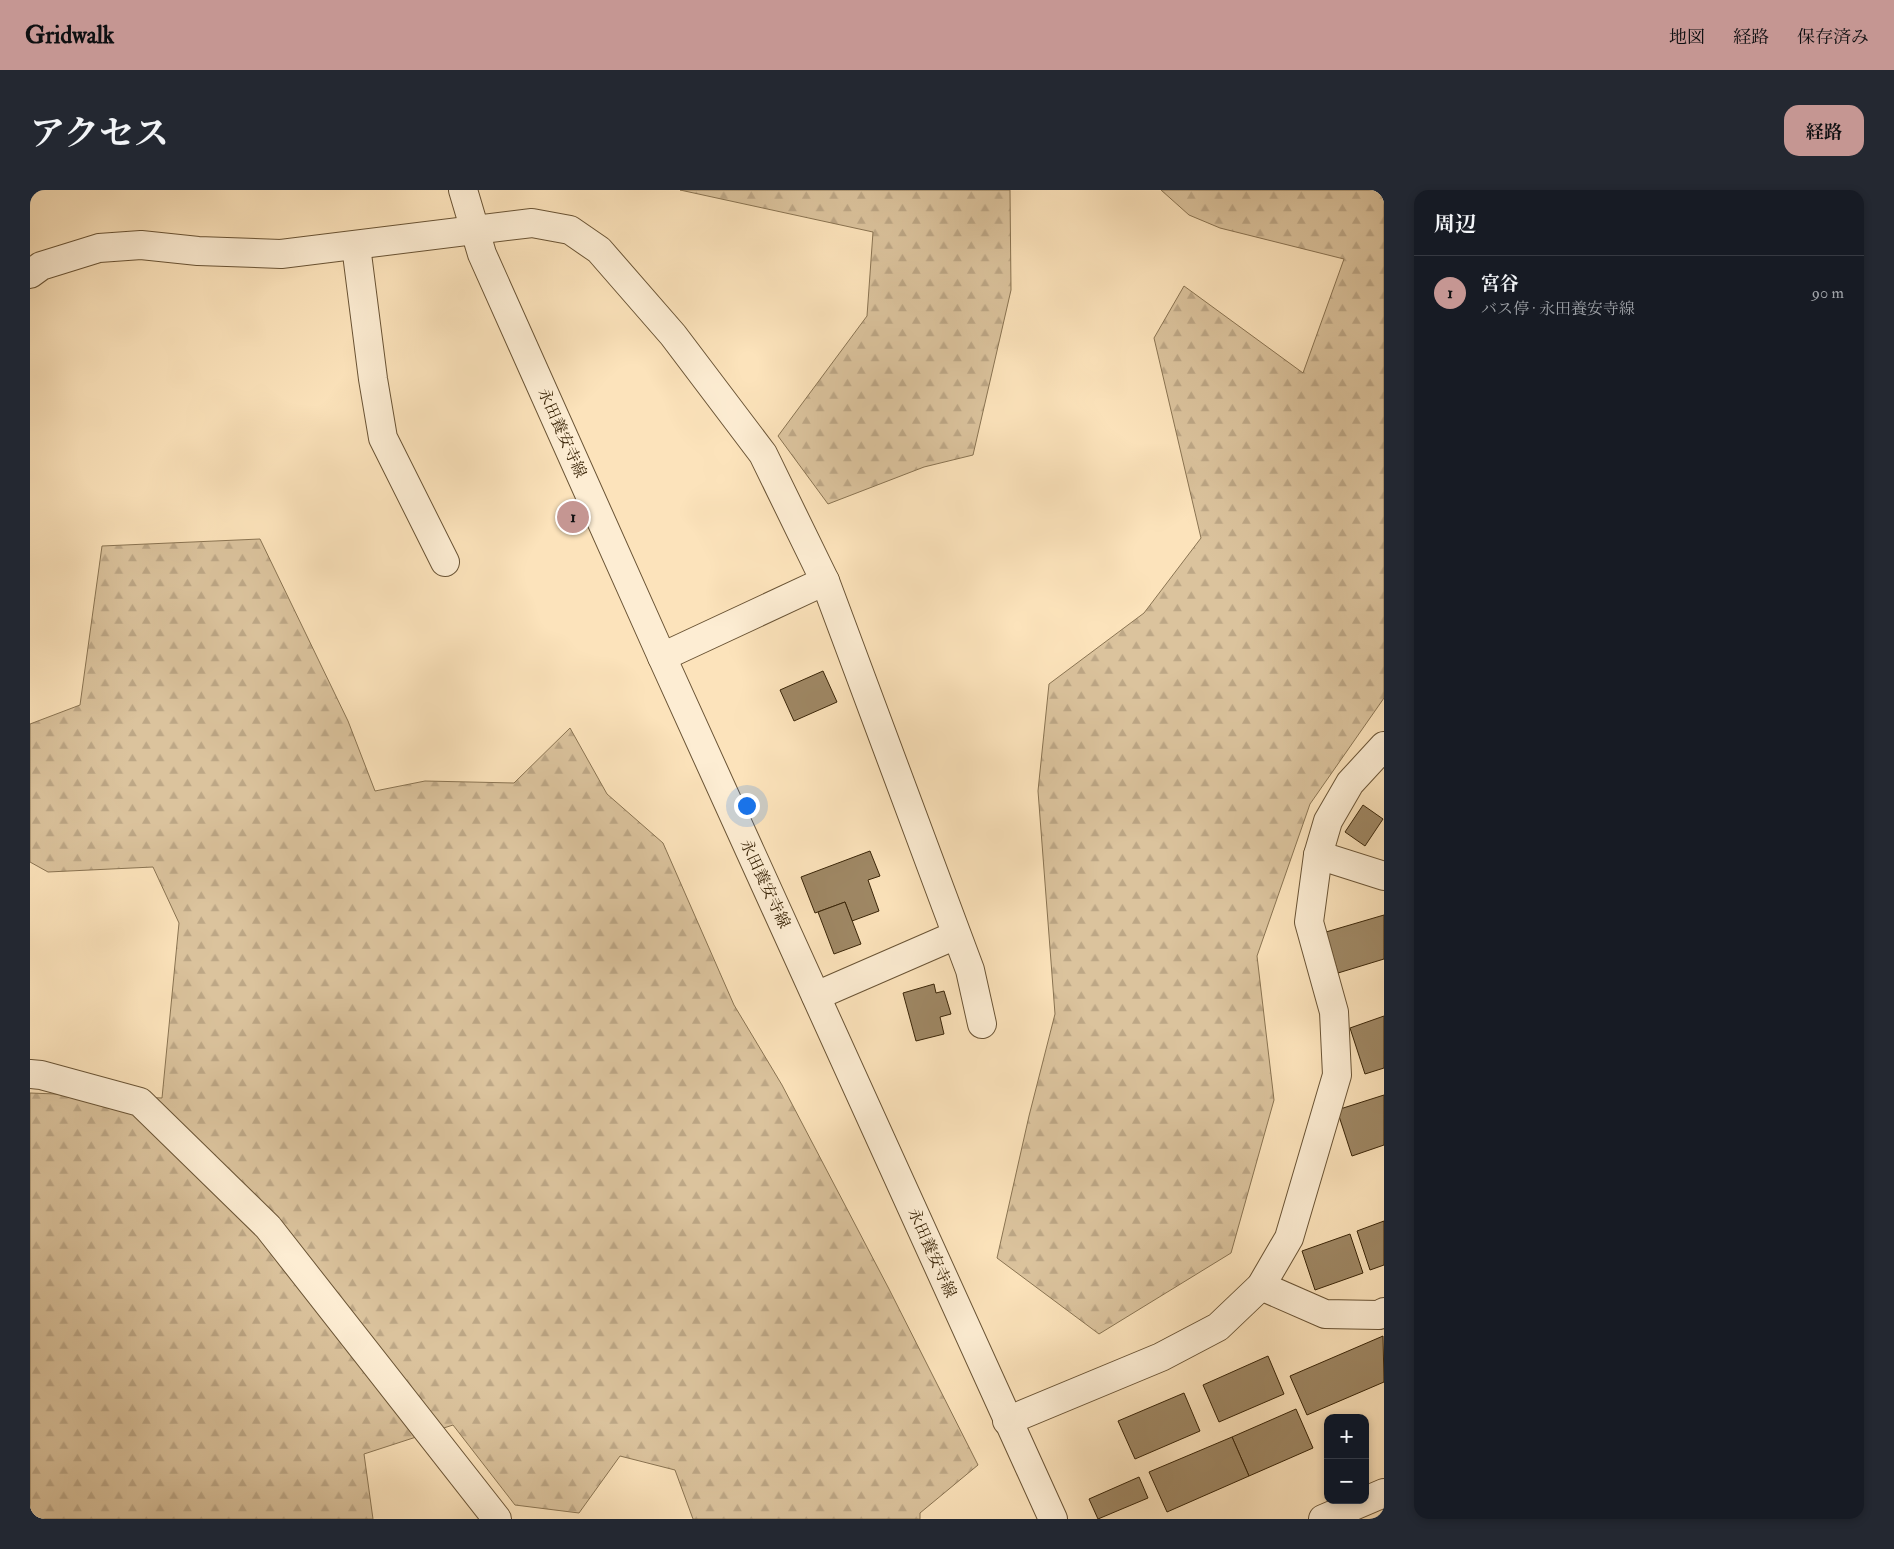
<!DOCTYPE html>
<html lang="ja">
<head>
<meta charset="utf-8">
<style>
	body { margin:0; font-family:"IM FELL Double Pica","Noto Serif JP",serif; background:#242831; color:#f1f3f6 }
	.controls { position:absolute; right:15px; bottom:15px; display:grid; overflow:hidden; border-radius:10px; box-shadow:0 2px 8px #0003 }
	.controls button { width:45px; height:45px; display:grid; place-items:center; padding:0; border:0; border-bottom:1px solid #363941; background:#171b24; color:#f1f3f6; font:25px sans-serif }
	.you { position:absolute; left:716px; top:615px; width:18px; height:18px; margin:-12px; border:4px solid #fff; border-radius:50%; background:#1a73e8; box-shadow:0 0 0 8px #1a73e833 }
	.badge { display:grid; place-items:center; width:32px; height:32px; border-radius:50%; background:#c59692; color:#111; font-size:16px; font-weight:700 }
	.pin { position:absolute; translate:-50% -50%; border:2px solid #fff; box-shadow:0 1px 5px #0006 }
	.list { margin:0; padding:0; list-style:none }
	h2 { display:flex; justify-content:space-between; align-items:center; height:65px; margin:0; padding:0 20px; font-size:21px }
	h2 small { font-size:16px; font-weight:400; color:#9ea1a6 }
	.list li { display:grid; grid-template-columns:32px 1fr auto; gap:15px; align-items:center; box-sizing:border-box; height:75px; padding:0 20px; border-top:1px solid #363941 }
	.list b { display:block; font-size:19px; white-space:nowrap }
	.list p { margin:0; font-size:16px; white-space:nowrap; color:#9ea1a6 }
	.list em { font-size:16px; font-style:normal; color:#9ea1a6 }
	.map { position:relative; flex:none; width:1354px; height:1329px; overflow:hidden; border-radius:15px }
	header { display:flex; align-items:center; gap:30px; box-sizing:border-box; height:70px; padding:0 25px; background:#c59692; color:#111 }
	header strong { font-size:24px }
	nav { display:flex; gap:28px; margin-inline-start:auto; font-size:18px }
	.intro { display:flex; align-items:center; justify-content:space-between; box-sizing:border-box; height:120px; padding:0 30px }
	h1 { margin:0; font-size:35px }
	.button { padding:12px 22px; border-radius:15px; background:#c59692; color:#111; font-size:18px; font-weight:700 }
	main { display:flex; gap:30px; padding:0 30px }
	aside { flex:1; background:#171b24; border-radius:15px; box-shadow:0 2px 8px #0003 }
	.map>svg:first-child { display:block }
	.forest { fill:url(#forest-firs); stroke:#8a7452 }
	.building { fill:#9f8865; stroke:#3a2508 }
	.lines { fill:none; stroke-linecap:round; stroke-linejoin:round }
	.minor-casing { stroke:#6a5435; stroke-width:30 }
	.minor { stroke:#fdedd3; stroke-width:28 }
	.labels { text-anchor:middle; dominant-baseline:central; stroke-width:4.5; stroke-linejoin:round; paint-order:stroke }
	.street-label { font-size:16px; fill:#3a2508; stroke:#fdedd3 }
</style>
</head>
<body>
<header>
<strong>Gridwalk</strong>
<nav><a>地図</a><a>経路</a><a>保存済み</a></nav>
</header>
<div class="intro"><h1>アクセス</h1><a class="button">経路</a></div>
<main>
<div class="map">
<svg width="1354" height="1329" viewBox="0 0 1354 1329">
	<defs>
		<pattern id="forest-firs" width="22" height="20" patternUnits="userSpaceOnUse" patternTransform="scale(1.25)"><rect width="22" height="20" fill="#dbc39d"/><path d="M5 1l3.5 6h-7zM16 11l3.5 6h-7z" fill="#bda786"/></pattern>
	</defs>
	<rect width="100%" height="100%" fill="#fce3bb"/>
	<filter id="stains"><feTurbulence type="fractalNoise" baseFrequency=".004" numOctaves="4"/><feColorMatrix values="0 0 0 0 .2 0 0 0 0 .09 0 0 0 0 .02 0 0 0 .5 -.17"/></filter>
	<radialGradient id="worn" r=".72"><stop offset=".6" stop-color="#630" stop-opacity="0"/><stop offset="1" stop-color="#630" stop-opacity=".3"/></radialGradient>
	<g class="forest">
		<path d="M650 0H980L981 100 943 265 894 277 798 314 748 246 837 126 843 42Z"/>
		<path d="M1131 0H1354V508L1280 614 1227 766 1244 910 1201 1063 1069 1144 967 1068 999 926 1025 824 1008 601 1019 494 1114 423 1171 348 1124 148 1154 96 1273 183 1314 69 1190 38 1159 25Z"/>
		<path d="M230 349 318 531 345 601 395 591 484 593 540 538 577 604 633 653 704 815 752 895 859 1099 948 1275 890 1323V1329H663L645 1280 590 1266 549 1323 485 1315 423 1235 334 1264 343 1329H0V903L132 908 149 733 123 677 18 682 0 672V534L50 515 72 356Z"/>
	</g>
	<g class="building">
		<path d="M793 481 807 512 764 531 750 500Z"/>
		<path d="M1333 615 1353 629 1335 656 1315 642Z"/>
		<path d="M840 661 850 686 838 690 849 721 822 731 815 712 785 723 771 687Z"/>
		<path d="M815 712 831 754 804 764 788 722Z"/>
		<path d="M1354 725V769L1308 783 1296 742Z"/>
		<path d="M904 794 906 803 914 801 921 824 910 827 914 844 886 851 873 803Z"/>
		<path d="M1354 826V878L1335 884 1320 838Z"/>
		<path d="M1354 905V955L1322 966 1307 920Z"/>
		<path d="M1354 1031V1075L1340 1080 1327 1041Z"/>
		<path d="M1320 1044 1333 1083 1285 1100 1272 1061Z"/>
		<path d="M1353 1146 1354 1192 1277 1225 1260 1186Z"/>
		<path d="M1238 1166 1254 1204 1189 1232 1173 1195Z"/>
		<path d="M1154 1203 1170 1241 1105 1269 1088 1231Z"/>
		<path d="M1266 1219 1283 1258 1219 1286 1202 1247Z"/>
		<path d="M1202 1247 1219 1286 1137 1322 1119 1282Z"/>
		<path d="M1109 1287 1118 1308 1068 1329 1059 1309Z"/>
	</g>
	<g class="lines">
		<g class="minor-casing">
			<g id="minor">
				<path d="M433 0 452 64 632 467 1023 1329"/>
				<path d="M326 56 343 189 353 248 415 372"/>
				<path d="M0 84 11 76 69 58 111 55 168 61 251 64 502 33 540 40 569 60 643 145 733 264 795 391 940 780 952 834"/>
				<path d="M632 467 795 391"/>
				<path d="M1288 665 1354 686"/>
				<path d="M786 806 926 745"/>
				<path d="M0 884 11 885 110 912 238 1037 467 1329"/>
				<path d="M1231 1096 1295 1124 1349 1125 1354 1122"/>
				<path d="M977 1231 1131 1167 1188 1137 1231 1096 1259 1048 1307 885 1304 822 1279 732 1288 665 1298 631 1320 593 1354 556"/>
				<path d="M1293 1329 1354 1303"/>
			</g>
		</g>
		<use href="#minor" class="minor"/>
	</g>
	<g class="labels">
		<g class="street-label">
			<text transform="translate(532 243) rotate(66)">永田養安寺線</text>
			<text transform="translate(735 694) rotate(65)">永田養安寺線</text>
			<text transform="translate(902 1063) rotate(66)">永田養安寺線</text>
		</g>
	</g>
	<rect width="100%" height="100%" filter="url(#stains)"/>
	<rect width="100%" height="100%" fill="url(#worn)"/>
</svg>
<div class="controls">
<button>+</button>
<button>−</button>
</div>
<div class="you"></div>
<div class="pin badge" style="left:543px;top:327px">1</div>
</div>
<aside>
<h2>周辺<small></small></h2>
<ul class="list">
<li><span class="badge">1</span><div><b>宮谷</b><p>バス停 · 永田養安寺線</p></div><em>90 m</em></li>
</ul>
</aside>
</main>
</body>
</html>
